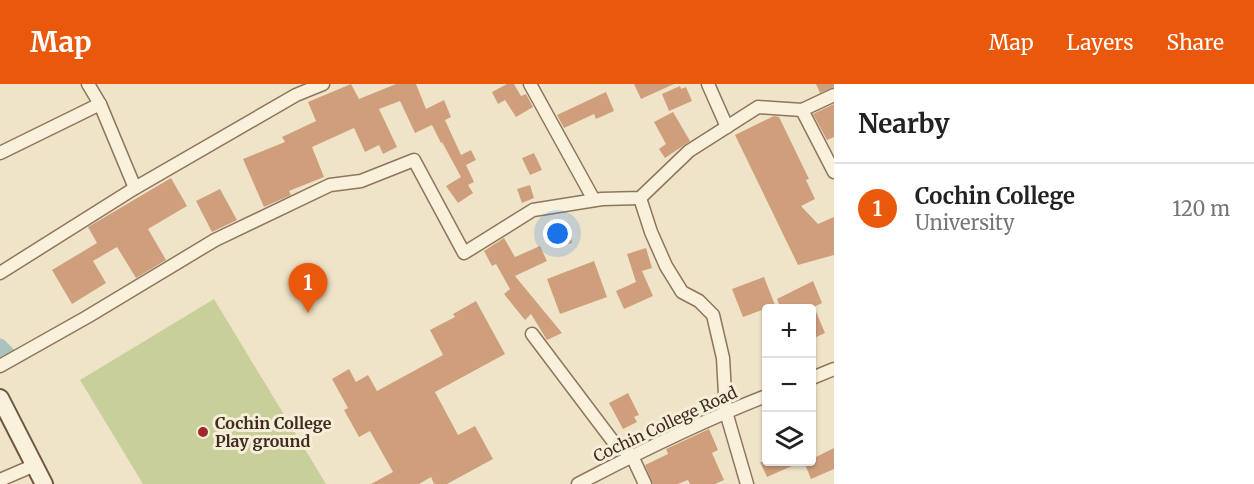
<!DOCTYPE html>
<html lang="en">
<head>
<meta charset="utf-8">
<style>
	body { margin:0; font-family:Merriweather,serif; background:#f2f2f2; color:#222 }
	.controls { position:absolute; right:18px; bottom:18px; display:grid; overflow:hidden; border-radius:6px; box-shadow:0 2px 4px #0004 }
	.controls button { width:54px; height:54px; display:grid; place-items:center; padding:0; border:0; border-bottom:2px solid #e0e0e0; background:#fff; color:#222; font:30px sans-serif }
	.you { position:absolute; left:558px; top:150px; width:21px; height:21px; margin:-15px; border:4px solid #fff; border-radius:50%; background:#1a73e8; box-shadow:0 0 0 9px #1a73e833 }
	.badge { display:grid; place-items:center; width:39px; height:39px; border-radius:50%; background:#ea580c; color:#fff; font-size:20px; font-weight:700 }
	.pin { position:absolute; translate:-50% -50px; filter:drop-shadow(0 2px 3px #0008) }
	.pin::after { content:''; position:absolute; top:32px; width:21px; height:18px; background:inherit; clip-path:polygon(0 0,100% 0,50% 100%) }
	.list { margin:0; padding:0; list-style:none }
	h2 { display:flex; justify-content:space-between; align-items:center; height:78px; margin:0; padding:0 24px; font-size:26px }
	h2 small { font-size:20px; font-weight:400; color:#767676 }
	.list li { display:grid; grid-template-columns:39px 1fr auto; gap:18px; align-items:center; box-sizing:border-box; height:90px; padding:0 24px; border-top:2px solid #e0e0e0 }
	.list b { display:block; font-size:22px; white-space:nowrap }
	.list p { margin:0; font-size:20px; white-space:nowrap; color:#767676 }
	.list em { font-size:20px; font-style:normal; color:#767676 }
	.icon { flex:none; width:33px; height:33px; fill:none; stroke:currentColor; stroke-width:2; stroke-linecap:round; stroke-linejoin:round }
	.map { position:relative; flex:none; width:834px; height:400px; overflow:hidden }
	header { display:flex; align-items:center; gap:36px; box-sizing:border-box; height:84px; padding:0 30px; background:#ea580c; color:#fff }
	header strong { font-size:28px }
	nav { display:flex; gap:33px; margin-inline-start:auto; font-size:21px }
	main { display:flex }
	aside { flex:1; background:#fff }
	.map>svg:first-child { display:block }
	.green { fill:#c9cf9b }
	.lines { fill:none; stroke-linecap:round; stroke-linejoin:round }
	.canal { stroke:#a9c4bc; stroke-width:15 }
	.building { fill:#cf9f7d }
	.street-casing { stroke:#8d765c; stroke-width:15 }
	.secondary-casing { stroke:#6f573f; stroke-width:20 }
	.street { stroke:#faf1dc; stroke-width:12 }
	.secondary { stroke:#faf1dc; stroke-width:16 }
	.poi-dot { fill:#9e2a2b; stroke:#f7eed8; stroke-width:2 }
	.labels { text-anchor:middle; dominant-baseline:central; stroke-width:6; stroke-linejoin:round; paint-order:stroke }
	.poi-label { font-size:16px; font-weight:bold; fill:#3d2e20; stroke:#f7eed8; text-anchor:start }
	.street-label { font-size:16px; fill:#3d2e20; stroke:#f7eed8 }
</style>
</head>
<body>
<header>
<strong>Map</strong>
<nav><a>Map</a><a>Layers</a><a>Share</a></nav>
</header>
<main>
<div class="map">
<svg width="834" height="400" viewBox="0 0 834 400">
	<rect width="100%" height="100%" fill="#f0e4c8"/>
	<path class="green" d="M214 215 326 400H143L80 296Z"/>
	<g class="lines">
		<path class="canal" d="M0 262 9 271"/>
	</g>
	<g class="building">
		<path d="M351 0 359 15 396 0H416L426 25 444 16 451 33 445 36 461 71 471 66 476 76 466 81 474 98 468 101 473 109 458 119 446 102 461 93 442 58 441 59 432 41 415 49 400 17 379 25 397 63 383 70 379 61 365 68 354 44 312 63 324 93 289 107 291 111 264 123 243 75 285 58 282 53 316 37 308 18Z"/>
		<path d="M507 0H514L521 12 526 10 533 23 516 33 505 16 498 20 492 8Z"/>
		<path d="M634 0H674L641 15Z"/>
		<path d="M816 0H834V3L820 9Z"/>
		<path d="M680 2 681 5 686 3 692 17 669 27 662 10Z"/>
		<path d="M606 8 614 27 596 35 594 30 564 44 557 31Z"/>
		<path d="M834 20V53L827 56 813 30Z"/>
		<path d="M673 28 690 57 665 74 659 65 666 60 654 38Z"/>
		<path d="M774 32 779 33 809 95 806 96 815 115 801 122 818 140 834 133V171L798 181 735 51Z"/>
		<path d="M534 69 542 86 530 91 522 74Z"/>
		<path d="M171 94 187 122 148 145 166 176 136 194 117 163 93 177 106 199 72 220 52 186 97 159 88 143Z"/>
		<path d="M530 101 534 114 522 119 517 105Z"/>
		<path d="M220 105 237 136 212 148 196 117Z"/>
		<path d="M568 140 572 159 553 163 549 143Z"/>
		<path d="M504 154 515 173 540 162 547 177 515 192 562 249 547 256 531 230 525 236 504 210 510 205 496 180 492 182 484 167Z"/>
		<path d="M646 164 652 184 642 187 653 212 624 225 616 207 636 198 627 170Z"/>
		<path d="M594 177 607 213 560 230 547 195Z"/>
		<path d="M764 193 775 221 743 233 732 205Z"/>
		<path d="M813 197 822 219 814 223 825 249 812 255V224L781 225 777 215Z"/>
		<path d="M476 217 505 270 435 308 458 351 475 342 493 375 447 400H434L431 393 419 400H371L393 388 370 347 359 353 344 326 348 324 332 295 349 285 356 298 368 291 377 307 443 271 430 246 455 233 453 230Z"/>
		<path d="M628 309 639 331 634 333 637 338 623 345 609 319Z"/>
		<path d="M709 345 718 366 712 369 724 396 715 400H690L688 396 678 400H653L645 381 668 370 666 365Z"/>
		<path d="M834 364V385L811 395 804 378H812V375Z"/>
		<path d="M760 378H801L767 393Z"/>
	</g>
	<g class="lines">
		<g class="street-casing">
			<g id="street">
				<path d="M88 0 100 20 135 104"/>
				<path d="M530 0 594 116"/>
				<path d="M708 0 727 43"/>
				<path d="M802 26 834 88"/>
				<path d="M0 69 100 20"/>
				<path d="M640 114 651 148 666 182 682 208 699 217 713 231 723 274 726 328 747 400"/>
				<path d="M0 189 135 104 296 11 323 0"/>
				<path d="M532 250 612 356 632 372 645 400"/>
				<path d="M0 282 87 233 215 156 330 101 361 97 414 76 464 169 533 126 602 115 640 114 689 67 758 23 802 26 834 11"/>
				<path d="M812 294 834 285"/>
				<path d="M0 396 35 381"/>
				<path d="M578 400C639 368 702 337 766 312"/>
			</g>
		</g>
		<g class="secondary-casing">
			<path id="secondary" d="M0 314 44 400"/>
		</g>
		<use href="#street" class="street"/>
		<use href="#secondary" class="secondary"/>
	</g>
	<circle class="poi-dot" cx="203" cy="348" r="6"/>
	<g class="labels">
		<g class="poi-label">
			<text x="215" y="339">Cochin College<tspan x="215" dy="18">Play ground</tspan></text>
		</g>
		<g class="street-label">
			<text transform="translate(665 340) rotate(-25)">Cochin College Road</text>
		</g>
	</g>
</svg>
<div class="controls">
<button>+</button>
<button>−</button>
<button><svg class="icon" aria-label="layers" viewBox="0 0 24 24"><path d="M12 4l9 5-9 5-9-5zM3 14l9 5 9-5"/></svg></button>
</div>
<div class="you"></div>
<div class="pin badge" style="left:308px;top:229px">1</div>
</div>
<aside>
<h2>Nearby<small></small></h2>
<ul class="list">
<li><span class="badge">1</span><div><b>Cochin College</b><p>University</p></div><em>120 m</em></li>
</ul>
</aside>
</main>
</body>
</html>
